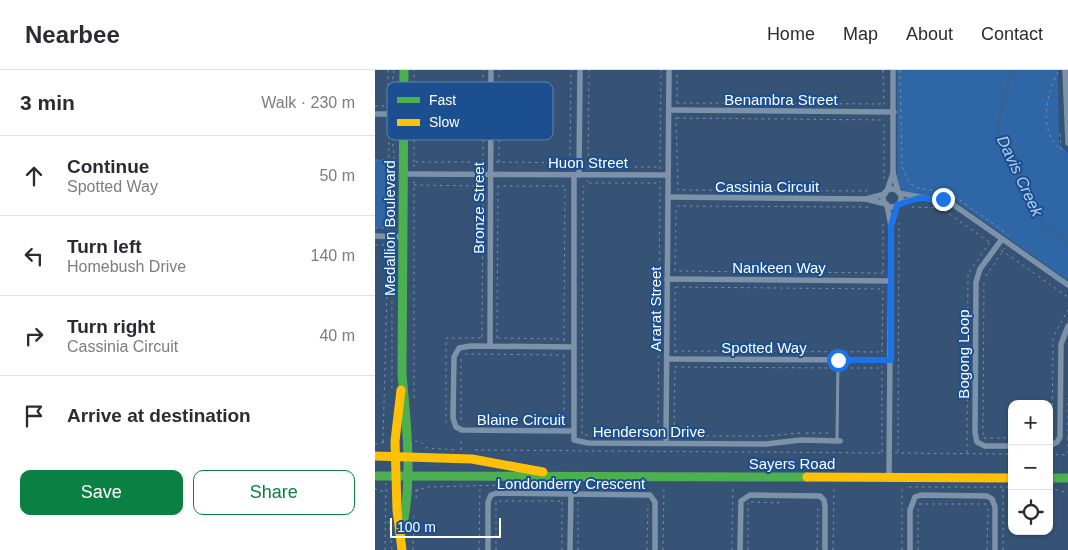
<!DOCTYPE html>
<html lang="en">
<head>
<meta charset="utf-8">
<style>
	body { margin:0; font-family:Helvetica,sans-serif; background:#f2f2f3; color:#2b2b33 }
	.controls { position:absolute; right:15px; bottom:15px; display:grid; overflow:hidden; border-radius:10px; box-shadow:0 1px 4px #0004 }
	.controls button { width:45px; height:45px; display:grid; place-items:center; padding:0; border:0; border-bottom:1px solid #e1e1e2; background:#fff; color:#2b2b33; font:25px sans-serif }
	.scale { position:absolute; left:15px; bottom:12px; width:111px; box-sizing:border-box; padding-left:5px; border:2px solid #fff; border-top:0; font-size:14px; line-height:18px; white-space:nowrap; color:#fff; -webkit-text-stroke:4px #1b4f8f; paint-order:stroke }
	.stop { position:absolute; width:15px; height:15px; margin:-11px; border:4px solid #1a73e8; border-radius:50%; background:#fff }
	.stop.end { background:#1a73e8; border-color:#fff; box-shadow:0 1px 5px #0008 }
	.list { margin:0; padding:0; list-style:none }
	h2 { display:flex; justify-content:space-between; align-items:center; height:65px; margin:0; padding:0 20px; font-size:21px }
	h2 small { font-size:16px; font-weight:400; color:#7c7c81 }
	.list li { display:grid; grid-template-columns:32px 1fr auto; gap:15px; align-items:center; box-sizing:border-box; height:80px; padding:0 20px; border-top:1px solid #e1e1e2 }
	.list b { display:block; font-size:19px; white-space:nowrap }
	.list p { margin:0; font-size:16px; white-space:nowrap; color:#7c7c81 }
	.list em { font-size:16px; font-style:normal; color:#7c7c81 }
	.actions { display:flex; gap:10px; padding:15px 20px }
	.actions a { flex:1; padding:11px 0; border:1px solid #0b8043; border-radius:10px; text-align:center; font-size:18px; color:#0b8043 }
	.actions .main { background:#0b8043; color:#fff }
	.icon { flex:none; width:28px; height:28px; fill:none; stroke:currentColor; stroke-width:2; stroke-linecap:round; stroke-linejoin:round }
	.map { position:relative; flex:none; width:693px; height:480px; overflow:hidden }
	header { display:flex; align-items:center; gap:30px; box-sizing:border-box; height:70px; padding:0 25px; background:#fff; border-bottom:1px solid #e1e1e2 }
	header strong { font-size:24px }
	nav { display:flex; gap:28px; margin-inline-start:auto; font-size:18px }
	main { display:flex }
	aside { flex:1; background:#fff }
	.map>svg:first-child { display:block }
	.green { fill:#2f66a5 }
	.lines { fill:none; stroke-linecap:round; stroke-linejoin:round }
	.stream { stroke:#3b618d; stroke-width:2.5 }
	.path { stroke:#7d92a8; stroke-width:1; stroke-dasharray:2.5 4; stroke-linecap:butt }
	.lane { stroke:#7d92a8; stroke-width:3 }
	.street { stroke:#7d92a8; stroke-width:5.5 }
	.fast { stroke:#4caf50; stroke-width:9 }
	.slow { stroke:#ffc107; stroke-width:9 }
	.route { stroke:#1a73e8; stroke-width:6 }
	.labels { text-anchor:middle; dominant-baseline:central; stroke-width:4; stroke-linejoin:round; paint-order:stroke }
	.street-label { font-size:15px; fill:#fff; stroke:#1b4f8f }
	.water-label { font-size:16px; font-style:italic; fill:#b5d3f5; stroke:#1b4f8f }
	.key { fill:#1b4f8f; stroke:#5f84b1; stroke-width:1 }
	.key-label { font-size:14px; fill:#fff }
</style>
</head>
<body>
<header>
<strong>Nearbee</strong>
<nav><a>Home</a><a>Map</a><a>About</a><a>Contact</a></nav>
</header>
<main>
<aside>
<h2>3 min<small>Walk · 230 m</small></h2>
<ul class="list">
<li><svg class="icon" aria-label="ahead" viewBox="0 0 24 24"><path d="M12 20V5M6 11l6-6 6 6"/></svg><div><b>Continue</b><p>Spotted Way</p></div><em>50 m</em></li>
<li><svg class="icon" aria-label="left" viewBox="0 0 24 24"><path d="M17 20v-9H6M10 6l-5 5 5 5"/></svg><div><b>Turn left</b><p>Homebush Drive</p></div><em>140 m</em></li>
<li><svg class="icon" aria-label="right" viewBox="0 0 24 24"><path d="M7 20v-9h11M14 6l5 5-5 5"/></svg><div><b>Turn right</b><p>Cassinia Circuit</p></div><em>40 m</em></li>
<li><svg class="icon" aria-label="arrive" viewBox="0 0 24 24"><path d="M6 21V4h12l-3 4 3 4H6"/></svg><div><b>Arrive at destination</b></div></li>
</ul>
<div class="actions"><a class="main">Save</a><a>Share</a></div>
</aside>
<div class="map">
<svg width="693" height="480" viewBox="0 0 693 480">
	<rect width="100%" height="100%" fill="#365274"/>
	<g class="green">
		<path d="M522 0H683L684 74 693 83V211L578 129C562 122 538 129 525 118L522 106Z"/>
		<path d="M0 90H11L10 155 7 158H0Z"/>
	</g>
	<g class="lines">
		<path class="stream" d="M638 0 627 30 623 62 659 143 671 157 693 172"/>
		<g class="path">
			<path d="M13 0 14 37"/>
			<path d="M508 0 509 34"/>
			<path d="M525 0 527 96 534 113 543 118 575 123 635 166"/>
			<path d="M683 2C671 26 663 60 686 80L685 63"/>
			<path d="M302 33V0"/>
			<path d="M302 33 509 34"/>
			<path d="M14 35 19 0"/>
			<path d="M0 36H13"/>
			<path d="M301 47 303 120 493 121"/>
			<path d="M302 48 509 50"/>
			<path d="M0 90H12"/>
			<path d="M39 92V0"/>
			<path d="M108 92V0"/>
			<path d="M121 92 197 93"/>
			<path d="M124 92V0"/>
			<path d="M195 92 196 0"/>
			<path d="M39 97V92H110"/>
			<path d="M214 97H285"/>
			<path d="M213 99 214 0"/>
			<path d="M285 99 286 0"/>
			<path d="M509 109V51"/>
			<path d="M39 111V332"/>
			<path d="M214 113H285"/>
			<path d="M39 115 108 116"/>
			<path d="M122 116H190"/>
			<path d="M493 137 303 136 301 138 300 201 508 203"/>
			<path d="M537 137 563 138 570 141 617 174"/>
			<path d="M13 154C21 131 22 80 14 57"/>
			<path d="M0 158H12"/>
			<path d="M13 159 14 51"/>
			<path d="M13 173 17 200V321"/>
			<path d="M0 175H12"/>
			<path d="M626 180 693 227"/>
			<path d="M508 202V154"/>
			<path d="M611 206 630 178"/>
			<path d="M301 217 507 219"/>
			<path d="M107 267 108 116"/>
			<path d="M122 268 123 117"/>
			<path d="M123 268 189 269"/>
			<path d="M189 271 190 116"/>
			<path d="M300 281 506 282"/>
			<path d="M507 282 508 216"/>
			<path d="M300 283V217"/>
			<path d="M90 284 189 285"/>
			<path d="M300 297 458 298"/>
			<path d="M469 298H508"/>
			<path d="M86 350V287"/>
			<path d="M71 353V268H109"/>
			<path d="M189 353V285"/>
			<path d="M431 363H457"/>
			<path d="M207 364 208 117 213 110"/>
			<path d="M210 365 283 366"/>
			<path d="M608 365 609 209"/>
			<path d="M283 366 285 111"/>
			<path d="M297 366H299L300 297"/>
			<path d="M299 366H392L425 363"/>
			<path d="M609 368H637"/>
			<path d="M677 368 678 267 693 240"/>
			<path d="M693 368V328"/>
			<path d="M693 368V385"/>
			<path d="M40 371 46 372 52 378 81 380"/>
			<path d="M8 372 13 181"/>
			<path d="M0 374 11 372"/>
			<path d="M86 380V367"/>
			<path d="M100 380 509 383"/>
			<path d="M507 382V296"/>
			<path d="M523 382 524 153"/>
			<path d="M520 383 637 384"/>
			<path d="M592 383 593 204 615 172"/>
			<path d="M674 384 692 385"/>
			<path d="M159 415 222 416"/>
			<path d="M534 417H637"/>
			<path d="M0 418 3 421H13"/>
			<path d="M674 418 693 423"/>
			<path d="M40 421 53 417 130 415"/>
			<path d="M41 428 43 415"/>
			<path d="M376 432 407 433"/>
			<path d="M544 434H612"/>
			<path d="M14 451 17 480"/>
			<path d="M10 480 11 413"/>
			<path d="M38 480 39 446"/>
			<path d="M104 480 105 418"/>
			<path d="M121 480V431H189"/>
			<path d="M187 480V432"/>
			<path d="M203 480V431"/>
			<path d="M272 480 273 434"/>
			<path d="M288 480 289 416"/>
			<path d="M357 480 358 416"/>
			<path d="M373 480V433"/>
			<path d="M442 480 443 435"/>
			<path d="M458 480 459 417"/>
			<path d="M527 480V416"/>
			<path d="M543 480V439"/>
			<path d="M612 480 613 438"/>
			<path d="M628 480V418"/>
		</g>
		<path class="lane" d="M462 370 463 290"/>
		<g class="street">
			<path d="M518 0V103L523 121"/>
			<path d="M690 0 693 73"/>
			<path d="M294 40 519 42"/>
			<path d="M0 44H29"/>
			<path d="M28 104 293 105"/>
			<path d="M199 105V370L213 373 391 374 426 370 465 371"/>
			<path d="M204 105 205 0"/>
			<circle cx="517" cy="128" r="9"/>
			<path d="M512 121 518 103"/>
			<path d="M524 123 576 133 693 215"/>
			<path d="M293 127 491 129 510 124"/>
			<path d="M491 129 511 134"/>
			<path d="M525 133 542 128"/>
			<path d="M512 135 516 156 514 407"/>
			<path d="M517 154 522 135"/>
			<path d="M0 166 28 167"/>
			<path d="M627 169 605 199 601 212 600 363 602 372 610 376H637"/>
			<path d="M292 209 516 211"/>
			<path d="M115 276 116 0"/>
			<path d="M292 289 516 290"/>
			<path d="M198 361 87 360 81 357 78 348 79 287 84 278 95 276 199 277"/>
			<path d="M291 373 294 0"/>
			<path d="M674 376 682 372 685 367 686 274 693 256"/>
			<path d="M113 480V432L116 425 122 423 275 425 280 432V480"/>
			<path d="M195 480 196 423"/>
			<path d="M365 480 366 431 375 425 445 426 449 430 450 437V480"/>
			<path d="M535 480V440L540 427 546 425 612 426 617 429 620 437V480"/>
		</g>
		<g class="fast">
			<path d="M0 406 432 407"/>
			<path d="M674 408H693"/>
			<path d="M26 464C38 415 32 355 27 305L29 0"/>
		</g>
		<g class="slow">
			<path d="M26 320 20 371 22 440 27 480"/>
			<path d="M0 386 97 389 168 402"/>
			<path d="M432 407 637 408"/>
		</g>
	</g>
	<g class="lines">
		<path class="route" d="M463 290H516V156L522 135 544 128 568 129"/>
	</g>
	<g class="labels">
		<g class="street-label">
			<text x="406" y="29">Benambra Street</text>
			<text x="213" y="92">Huon Street</text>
			<text x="392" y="116">Cassinia Circuit</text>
			<text transform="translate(103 138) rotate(-90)">Bronze Street</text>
			<text transform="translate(14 158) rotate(-90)">Medallion Boulevard</text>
			<text x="404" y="197">Nankeen Way</text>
			<text transform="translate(280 239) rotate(-90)">Ararat Street</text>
			<text x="389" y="277">Spotted Way</text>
			<text transform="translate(588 284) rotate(-90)">Bogong Loop</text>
			<text x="146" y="349">Blaine Circuit</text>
			<text x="274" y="361">Henderson Drive</text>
			<text x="417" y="393">Sayers Road</text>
			<text x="196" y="413">Londonderry Crescent</text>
		</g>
		<g class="water-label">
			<text transform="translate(645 106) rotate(65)">Davis Creek</text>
		</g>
	</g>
	<rect x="12" y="12" width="166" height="58" rx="8" class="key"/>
	<rect x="22" y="27" width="23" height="6" fill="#4caf50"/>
	<rect x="22" y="49" width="23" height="7" fill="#ffc107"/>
	<g class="key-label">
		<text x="54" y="35">Fast</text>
		<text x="54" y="57">Slow</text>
	</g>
</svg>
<div class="controls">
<button>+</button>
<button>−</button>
<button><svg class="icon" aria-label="locate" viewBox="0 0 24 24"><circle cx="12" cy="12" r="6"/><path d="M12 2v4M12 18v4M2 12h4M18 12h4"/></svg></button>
</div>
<div class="scale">100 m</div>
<div class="stop" style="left:463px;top:290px"></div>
<div class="stop end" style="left:568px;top:129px"></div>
</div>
</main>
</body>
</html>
